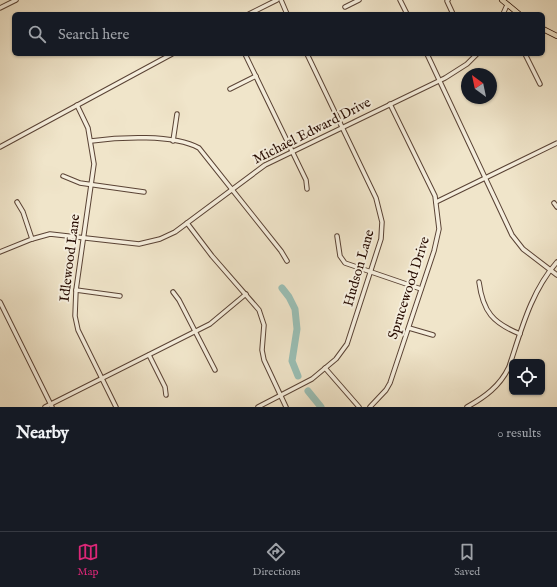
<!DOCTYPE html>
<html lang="en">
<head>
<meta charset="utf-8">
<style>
	body { margin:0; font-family:"IM FELL English",serif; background:#242831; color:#f1f3f6 }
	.controls { position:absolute; right:12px; bottom:12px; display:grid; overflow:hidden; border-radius:6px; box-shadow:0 1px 3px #0004 }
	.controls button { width:36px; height:36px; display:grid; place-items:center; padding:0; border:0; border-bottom:1px solid #363941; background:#171b24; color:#f1f3f6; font:20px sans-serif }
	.compass { position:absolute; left:461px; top:68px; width:36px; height:36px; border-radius:50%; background:#171b24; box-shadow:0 1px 3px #0004; rotate:327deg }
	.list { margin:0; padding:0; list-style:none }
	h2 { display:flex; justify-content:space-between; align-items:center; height:52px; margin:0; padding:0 16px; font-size:17px }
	h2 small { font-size:13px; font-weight:400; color:#9ea1a6 }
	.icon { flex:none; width:22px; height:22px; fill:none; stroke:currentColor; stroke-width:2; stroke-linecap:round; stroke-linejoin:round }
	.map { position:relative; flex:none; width:557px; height:407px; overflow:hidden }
	.search { position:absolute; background:#171b24; box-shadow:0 1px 3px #0004; left:12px; right:12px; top:12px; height:44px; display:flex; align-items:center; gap:10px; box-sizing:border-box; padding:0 14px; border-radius:6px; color:#9ea1a6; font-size:15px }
	.sheet { height:124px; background:#171b24 }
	nav { display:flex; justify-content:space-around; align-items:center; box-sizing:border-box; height:56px; border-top:1px solid #363941; background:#171b24; font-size:11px; color:#9ea1a6 }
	nav a { display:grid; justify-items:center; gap:2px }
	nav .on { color:#db2777 }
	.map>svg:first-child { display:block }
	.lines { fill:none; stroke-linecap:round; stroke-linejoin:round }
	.river { stroke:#9abfb5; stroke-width:7 }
	.minor-casing { stroke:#5a4335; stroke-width:5.5 }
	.major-casing { stroke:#280d03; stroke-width:6 }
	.minor { stroke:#f5eedd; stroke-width:3.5 }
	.major { stroke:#f0e5ca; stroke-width:4.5 }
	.labels { text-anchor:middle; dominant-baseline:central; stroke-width:4; stroke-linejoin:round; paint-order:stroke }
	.street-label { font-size:14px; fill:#280d03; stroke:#f5eedd }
</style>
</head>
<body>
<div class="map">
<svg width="557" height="407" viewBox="0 0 557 407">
	<rect width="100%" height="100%" fill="#f0e5ca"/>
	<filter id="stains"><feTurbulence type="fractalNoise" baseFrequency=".005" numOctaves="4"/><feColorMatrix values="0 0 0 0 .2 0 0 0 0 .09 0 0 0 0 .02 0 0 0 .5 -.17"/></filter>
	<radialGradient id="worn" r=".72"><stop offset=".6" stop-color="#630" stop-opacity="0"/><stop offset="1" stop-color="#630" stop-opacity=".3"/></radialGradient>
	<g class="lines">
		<g class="river">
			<path d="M282 288 289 297 295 309 297 329 292 361 298 376"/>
			<path d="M308 391 321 407"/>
		</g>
		<g class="minor-casing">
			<g id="minor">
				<path d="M281 0 287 14"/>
				<path d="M400 0 407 14"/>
				<path d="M448 0 447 1 453 14"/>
				<path d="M345 7 359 0"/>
				<path d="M0 8 16 0"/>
				<path d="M249 14 277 0"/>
				<path d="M503 14 507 5"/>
				<path d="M245 54 306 180 307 189"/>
				<path d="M427 54 512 235 523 249 557 275"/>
				<path d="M525 54 540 84"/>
				<path d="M230 89 256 76"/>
				<path d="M77 105 88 128 94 164 76 290 75 316 78 330 116 407"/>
				<path d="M91 141C119 137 174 134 199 148L281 251 287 261"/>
				<path d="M173 141 177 114"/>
				<path d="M0 147 172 54"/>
				<path d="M63 176 80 183 144 192"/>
				<path d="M17 202 23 212 32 239"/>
				<path d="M436 202 557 143"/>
				<path d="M554 203 557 207"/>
				<path d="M187 223 212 256 259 310 264 325 262 350 264 360 286 407"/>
				<path d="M337 236 340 256 345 263 421 289"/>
				<path d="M0 252 32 239 50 234 139 244 160 239 175 232 265 165 445 78 467 64 477 54"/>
				<path d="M479 282C483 312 493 323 520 334"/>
				<path d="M76 290 120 296"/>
				<path d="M173 292 179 300 215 370"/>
				<path d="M0 302 52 407"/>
				<path d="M409 328 433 335"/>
				<path d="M149 355 165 387 166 395"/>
				<path d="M325 368 359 407"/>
				<path d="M45 407 210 324 246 294"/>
				<path d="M258 407 312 379 336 359 347 344 381 239 382 222 376 198 307 54"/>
				<path d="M370 407 386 390 390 383 434 251 439 229 435 196 390 104"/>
				<path d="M467 407C485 397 500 386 509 367 521 331 531 291 557 262"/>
			</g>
		</g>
		<g class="major-casing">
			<g id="major">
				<path d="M502 0 519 14"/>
				<path d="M543 29 557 36"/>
			</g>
		</g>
		<use href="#minor" class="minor"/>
		<use href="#major" class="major"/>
	</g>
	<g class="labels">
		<g class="street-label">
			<text transform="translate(312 131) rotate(-27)">Michael Edward Drive</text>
			<text transform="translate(70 258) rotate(-83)">Idlewood Lane</text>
			<text transform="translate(359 268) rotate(-74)">Hudson Lane</text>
			<text transform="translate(409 288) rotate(-72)">Sprucewood Drive</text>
		</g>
	</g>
	<rect width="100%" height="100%" filter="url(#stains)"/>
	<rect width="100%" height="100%" fill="url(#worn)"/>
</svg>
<div class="controls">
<button><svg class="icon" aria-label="locate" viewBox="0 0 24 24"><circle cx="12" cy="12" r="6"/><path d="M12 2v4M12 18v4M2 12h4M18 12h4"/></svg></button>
</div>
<svg class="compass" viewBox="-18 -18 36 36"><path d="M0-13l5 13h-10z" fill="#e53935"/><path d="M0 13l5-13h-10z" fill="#9ea1a6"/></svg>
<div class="search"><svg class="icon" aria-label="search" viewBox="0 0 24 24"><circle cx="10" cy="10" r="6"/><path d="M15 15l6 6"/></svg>Search here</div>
</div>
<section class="sheet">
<h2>Nearby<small>0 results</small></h2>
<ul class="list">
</ul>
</section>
<nav>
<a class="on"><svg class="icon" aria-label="map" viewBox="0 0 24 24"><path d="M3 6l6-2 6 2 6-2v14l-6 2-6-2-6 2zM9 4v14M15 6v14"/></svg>Map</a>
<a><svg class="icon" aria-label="directions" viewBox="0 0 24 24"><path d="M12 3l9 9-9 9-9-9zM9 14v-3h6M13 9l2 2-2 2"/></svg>Directions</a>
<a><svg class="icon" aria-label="saved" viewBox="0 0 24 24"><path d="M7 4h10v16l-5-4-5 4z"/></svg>Saved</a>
</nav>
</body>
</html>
